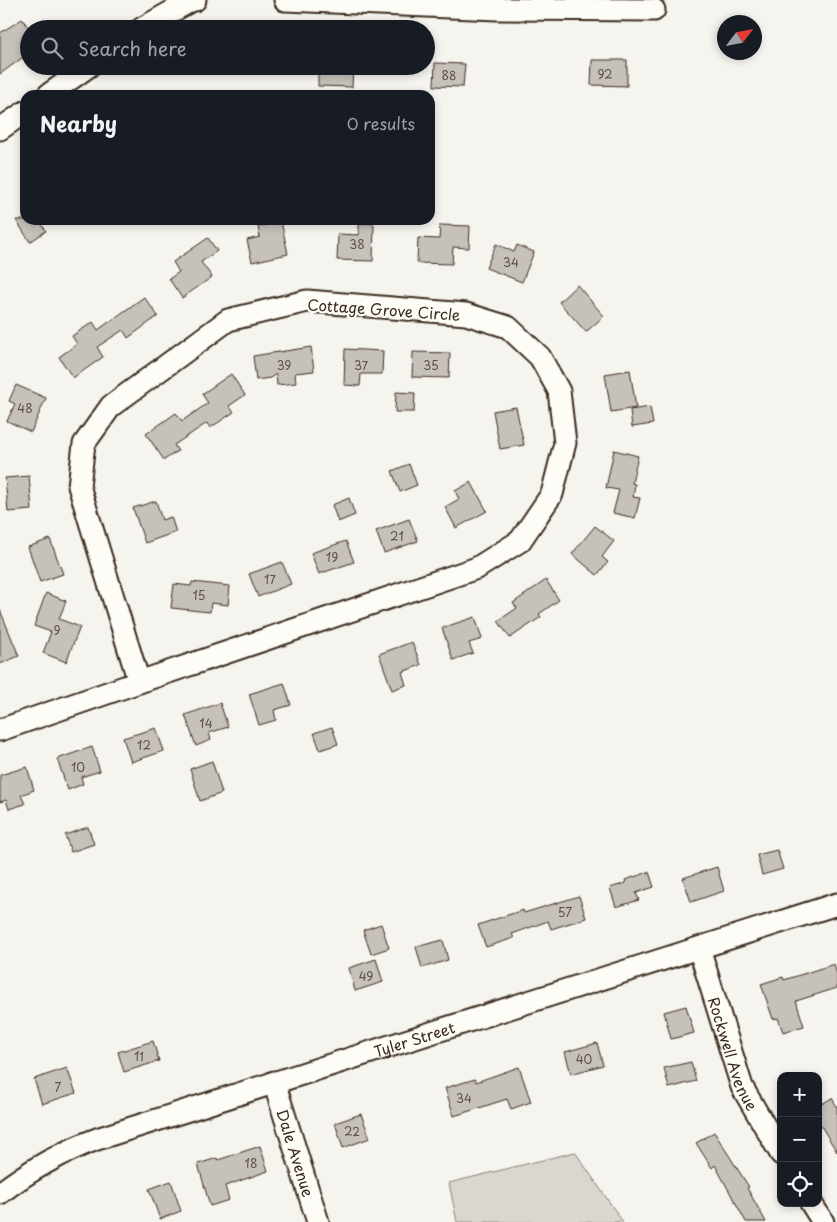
<!DOCTYPE html>
<html lang="en">
<head>
<meta charset="utf-8">
<style>
	body { margin:0; font-family:"Playpen Sans",sans-serif; background:#20242c; color:#f1f3f6 }
	.controls { position:absolute; right:15px; bottom:15px; display:grid; overflow:hidden; border-radius:10px; box-shadow:0 2px 8px #0003 }
	.controls button { width:45px; height:45px; display:grid; place-items:center; padding:0; border:0; border-bottom:1px solid #363941; background:#171b24; color:#f1f3f6; font:25px sans-serif }
	.compass { position:absolute; left:717px; top:15px; width:45px; height:45px; border-radius:50%; background:#171b24; box-shadow:0 2px 8px #0003; rotate:58deg }
	.list { margin:0; padding:0; list-style:none }
	h2 { display:flex; justify-content:space-between; align-items:center; height:65px; margin:0; padding:0 20px; font-size:21px }
	h2 small { font-size:16px; font-weight:400; color:#9ea1a6 }
	.icon { flex:none; width:28px; height:28px; fill:none; stroke:currentColor; stroke-width:2; stroke-linecap:round; stroke-linejoin:round }
	.map { position:relative; flex:none; width:837px; height:1222px; overflow:hidden }
	.search { position:absolute; background:#171b24; box-shadow:0 2px 8px #0003; left:20px; top:20px; width:415px; height:55px; display:flex; align-items:center; gap:12px; box-sizing:border-box; padding:0 18px; border-radius:28px; color:#9ea1a6; font-size:19px }
	.panel { position:absolute; background:#171b24; box-shadow:0 2px 8px #0003; left:20px; top:90px; width:415px; height:135px; border-radius:15px }
	.map>svg:first-child { display:block }
	.green { fill:#dad6d0; stroke:#8a8077 }
	.building { fill:#c7c1bb; stroke:#3b2a1e }
	.lines { fill:none; stroke-linecap:round; stroke-linejoin:round }
	.minor-casing { stroke:#3b2a1e; stroke-width:25 }
	.minor { stroke:#fdfcf7; stroke-width:21 }
	.labels { text-anchor:middle; dominant-baseline:central; stroke-width:4.5; stroke-linejoin:round; paint-order:stroke }
	.number-label { font-size:12px; fill:#5e5045 }
	.street-label { font-size:15px; fill:#3b2a1e; stroke:#fdfcf7 }
</style>
</head>
<body>
<div class="map">
<svg width="837" height="1222" viewBox="0 0 837 1222">
	<rect width="100%" height="100%" fill="#f5f4ee"/>
	<filter id="ink" filterUnits="userSpaceOnUse"><feTurbulence type="fractalNoise" baseFrequency=".02" numOctaves="2"/><feDisplacementMap in="SourceGraphic" scale="10" xChannelSelector="R" yChannelSelector="G"/><feConvolveMatrix kernelMatrix="1 2 1 2 8 2 1 2 1" color-interpolation-filters="sRGB"/></filter>
	<g filter="url(#ink)">
		<path class="green" d="M575 1152 623 1222H457L449 1183Z"/>
		<g class="building">
			<path d="M22 19 29 28V53L0 74V33Z"/>
			<path d="M592 60H627V86L591 85Z"/>
			<path d="M435 63 465 64 463 87 434 86Z"/>
			<path d="M318 66H353L352 87 318 86Z"/>
			<path d="M16 220H39L46 231 30 242Z"/>
			<path d="M281 221 288 254 252 262 247 240 260 237 258 227Z"/>
			<path d="M359 223 374 224 373 261 337 260 338 234 359 235Z"/>
			<path d="M440 225 470 226 469 248 453 247 452 264 417 263 418 238 439 239Z"/>
			<path d="M208 238 217 251 201 262 212 277 182 298 169 279 179 272 173 262Z"/>
			<path d="M496 244 514 252 517 245 534 252 522 282 486 268Z"/>
			<path d="M577 285 604 316 586 332 559 302Z"/>
			<path d="M144 297 158 316 128 338 123 330 97 347 103 357 73 378 59 357 77 344 72 336 93 322 98 330Z"/>
			<path d="M311 347 314 371 295 373 296 383 277 385 276 374 270 378 256 380 253 356Z"/>
			<path d="M345 349 383 351 382 374H361L360 386 344 385Z"/>
			<path d="M413 352 450 353 449 378 412 377Z"/>
			<path d="M630 370 636 408 611 412 605 374Z"/>
			<path d="M231 374 245 395 229 406 234 412 210 428 207 423 174 445 178 451 164 460 146 434 176 413 182 421 208 403 202 394Z"/>
			<path d="M16 385 46 398 31 432 7 421 15 404 9 401Z"/>
			<path d="M396 392 415 393 414 412H395Z"/>
			<path d="M516 407 524 445 500 449 493 411Z"/>
			<path d="M650 407 653 424 632 427 630 410Z"/>
			<path d="M614 450 638 456 632 483 635 484 633 497 640 498 635 518 613 513 619 490 606 488Z"/>
			<path d="M409 464 417 485 400 492 392 471Z"/>
			<path d="M29 476 32 510 8 512 5 478Z"/>
			<path d="M471 482 487 511 456 528 445 507 459 499 455 491Z"/>
			<path d="M349 498 355 515 338 522 332 505Z"/>
			<path d="M156 501 162 520 171 517 176 532 145 543 133 508Z"/>
			<path d="M409 519 418 541 384 553 376 531Z"/>
			<path d="M595 526 614 541 602 557 608 562 597 575 572 554Z"/>
			<path d="M50 539 63 574 40 582 28 547Z"/>
			<path d="M346 541 354 562 319 574 311 553Z"/>
			<path d="M282 562 291 584 258 597 249 574Z"/>
			<path d="M546 580 559 600 539 614 541 617 510 638 498 621 517 608 513 603Z"/>
			<path d="M192 582 230 586 228 605 211 603 210 612 171 608 174 584 191 586Z"/>
			<path d="M46 593 66 601 59 619 80 627 66 662 43 653 51 632 34 626Z"/>
			<path d="M0 610 19 656 0 664Z"/>
			<path d="M475 617 482 639 469 643 473 653 453 660 442 628Z"/>
			<path d="M412 642 421 665 402 672 406 685 392 690 379 654Z"/>
			<path d="M284 683 291 705 274 710 276 720 259 725 249 694Z"/>
			<path d="M220 703 228 727 209 733 211 740 196 746 185 715Z"/>
			<path d="M332 727 338 744 320 750 314 733Z"/>
			<path d="M156 728 164 751 131 762 123 738Z"/>
			<path d="M92 747 100 771 81 777 83 784 68 790 57 759Z"/>
			<path d="M212 761 222 793 200 801 190 769Z"/>
			<path d="M27 767 34 790 21 795 25 804 9 809 6 800 0 802V775Z"/>
			<path d="M88 827 94 844 71 852 65 835Z"/>
			<path d="M777 850 783 869 762 875 757 855Z"/>
			<path d="M717 867 724 891 691 902 683 878Z"/>
			<path d="M649 872 654 887 636 893 639 900 616 907 610 888 626 883 625 880Z"/>
			<path d="M579 896 586 918 551 929 548 921 512 934 514 938 486 947 478 925 523 910 524 913Z"/>
			<path d="M381 924 389 948 371 954 363 930Z"/>
			<path d="M443 940 448 960 422 968 416 947Z"/>
			<path d="M376 959 383 982 355 991 349 968Z"/>
			<path d="M834 964 837 975V988L796 1001 804 1026 783 1032 778 1018 773 1019 761 984 783 977 784 980Z"/>
			<path d="M686 1006 694 1033 671 1039 664 1012Z"/>
			<path d="M153 1041 159 1061 124 1072 118 1052Z"/>
			<path d="M597 1043 603 1065 571 1074 565 1052Z"/>
			<path d="M691 1062 696 1081 669 1088 664 1068Z"/>
			<path d="M519 1067 531 1102 511 1109 507 1099 454 1116 445 1088 475 1079 476 1082Z"/>
			<path d="M67 1068 76 1093 42 1104 34 1079Z"/>
			<path d="M832 1098 837 1107V1152L818 1121V1106Z"/>
			<path d="M361 1114 370 1138 343 1148 335 1123Z"/>
			<path d="M714 1132 749 1187 747 1188 766 1222H746L715 1165 712 1168 696 1143Z"/>
			<path d="M260 1146 268 1171 225 1186 229 1200 210 1206 198 1164 217 1158 218 1160Z"/>
			<path d="M171 1181 181 1211 160 1219 149 1189Z"/>
		</g>
		<g class="lines">
			<g class="minor-casing">
				<g id="minor">
					<path d="M285 0 497 9 654 10"/>
					<path d="M141 29 192 0H195"/>
					<path d="M48 95 89 66"/>
					<path d="M0 129 25 112"/>
					<path d="M307 301 466 314 508 327 540 357 559 391 565 443 552 494 520 541 477 568 139 682 79 486 84 444 111 406 228 320Z"/>
					<path d="M0 730 139 682"/>
					<path id="s1" d="M699 948 742 1087 781 1154"/>
					<path id="s2" d="M274 1082 318 1222"/>
					<path id="s3" d="M0 1193C30 1170 62 1152 97 1139L837 904"/>
					<path d="M811 1203 823 1222"/>
				</g>
			</g>
			<use href="#minor" class="minor"/>
		</g>
	</g>
	<g class="labels">
		<g class="number-label">
			<text x="605" y="74">92</text>
			<text x="449" y="75">88</text>
			<text x="357" y="244">38</text>
			<text x="511" y="262">34</text>
			<text x="284" y="365">39</text>
			<text x="361" y="365">37</text>
			<text x="431" y="365">35</text>
			<text x="25" y="408">48</text>
			<text x="397" y="536">21</text>
			<text x="332" y="557">19</text>
			<text x="270" y="579">17</text>
			<text x="199" y="595">15</text>
			<text x="57" y="630">9</text>
			<text x="206" y="723">14</text>
			<text x="144" y="745">12</text>
			<text x="78" y="767">10</text>
			<text x="565" y="912">57</text>
			<text x="366" y="976">49</text>
			<text x="139" y="1056">11</text>
			<text x="584" y="1059">40</text>
			<text x="58" y="1087">7</text>
			<text x="464" y="1098">34</text>
			<text x="352" y="1131">22</text>
			<text x="251" y="1163">18</text>
		</g>
		<g class="street-label">
			<text transform="translate(384 309) rotate(4)">Cottage Grove Circle</text>
			<text stroke="none"><textPath href="#s3" startOffset="444">Tyler Street</textPath></text>
			<text stroke="none"><textPath href="#s1" startOffset="111">Rockwell Avenue</textPath></text>
			<text stroke="none"><textPath href="#s2" startOffset="74">Dale Avenue</textPath></text>
		</g>
	</g>
</svg>
<div class="controls">
<button>+</button>
<button>−</button>
<button><svg class="icon" aria-label="locate" viewBox="0 0 24 24"><circle cx="12" cy="12" r="6"/><path d="M12 2v4M12 18v4M2 12h4M18 12h4"/></svg></button>
</div>
<svg class="compass" viewBox="-18 -18 36 36"><path d="M0-13l5 13h-10z" fill="#e53935"/><path d="M0 13l5-13h-10z" fill="#9ea1a6"/></svg>
<div class="search"><svg class="icon" aria-label="search" viewBox="0 0 24 24"><circle cx="10" cy="10" r="6"/><path d="M15 15l6 6"/></svg>Search here</div>
<section class="panel">
<h2>Nearby<small>0 results</small></h2>
<ul class="list">
</ul>
</section>
</div>
</body>
</html>
